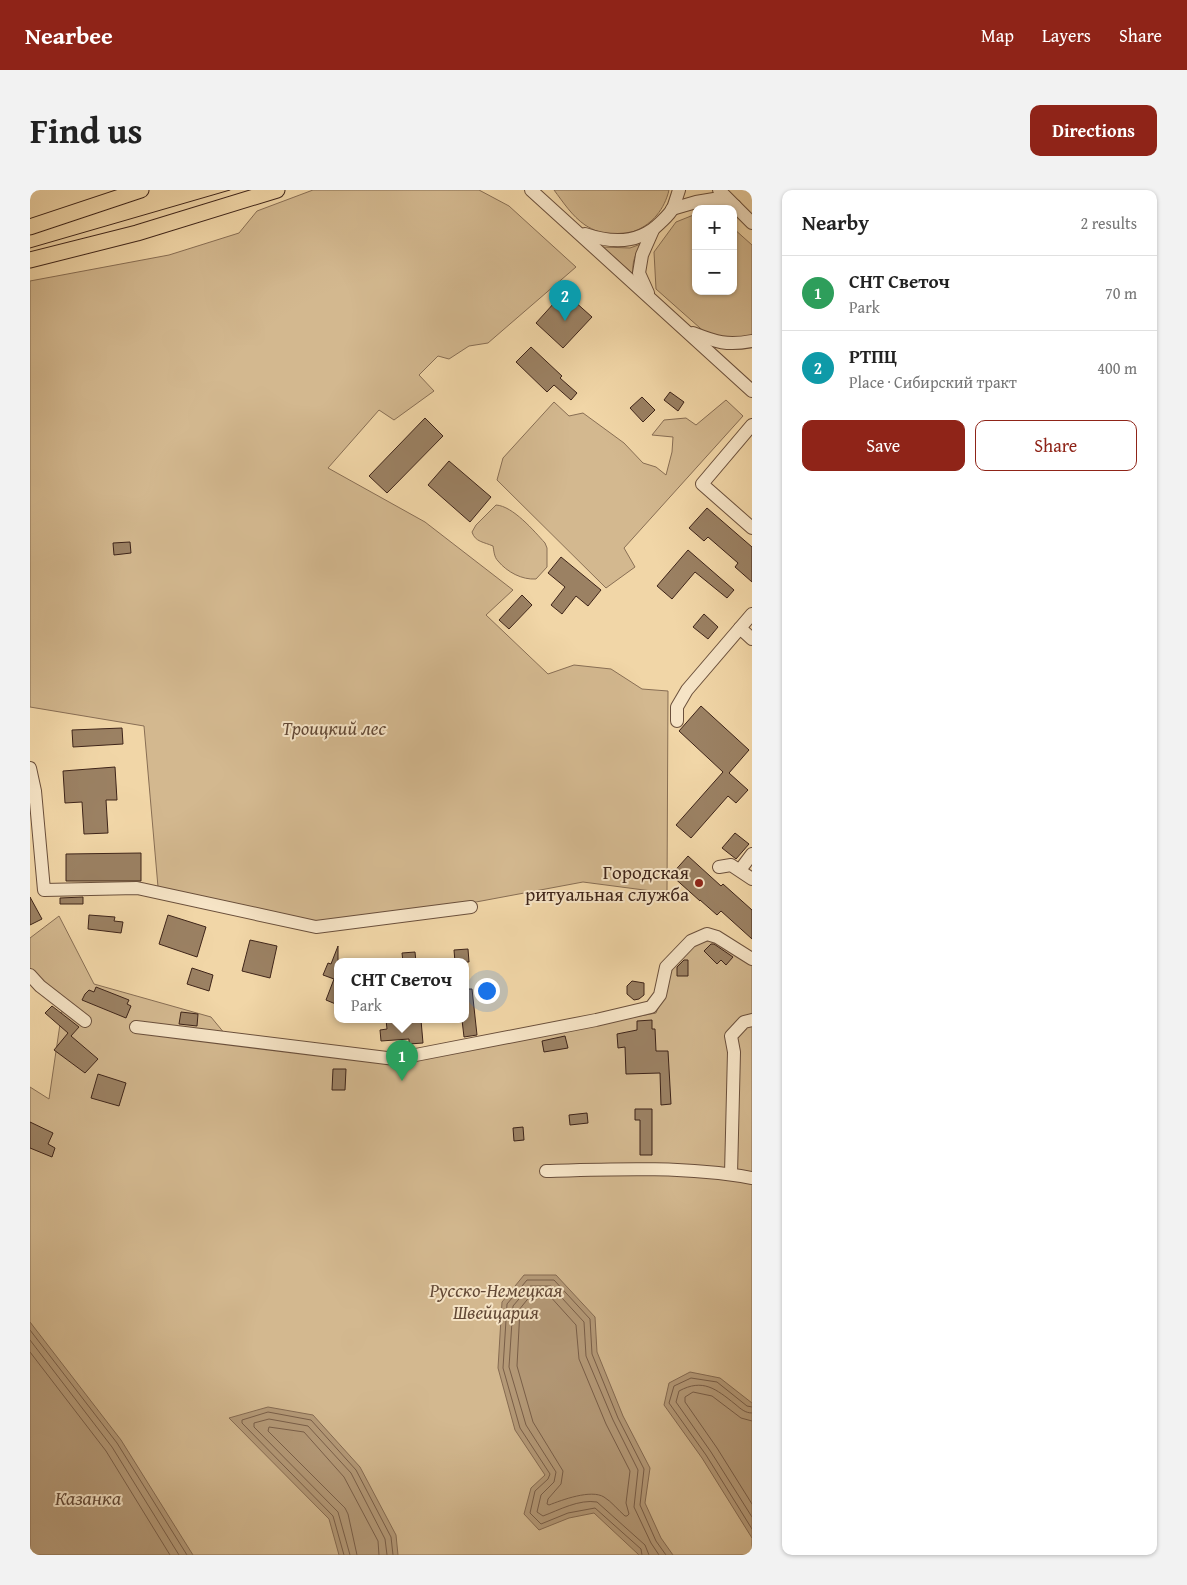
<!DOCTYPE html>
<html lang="en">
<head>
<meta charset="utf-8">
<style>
	body { margin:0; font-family:"Gentium Book Plus",serif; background:#f2f2f2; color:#222 }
	.controls { position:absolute; right:15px; top:15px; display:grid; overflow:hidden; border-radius:10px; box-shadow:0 1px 4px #0004 }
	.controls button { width:45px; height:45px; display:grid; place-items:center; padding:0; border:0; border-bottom:1px solid #e0e0e0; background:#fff; color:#222; font:25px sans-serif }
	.you { position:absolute; left:456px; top:800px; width:18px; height:18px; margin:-12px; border:4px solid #fff; border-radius:50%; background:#1a73e8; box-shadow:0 0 0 8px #1a73e833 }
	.badge { display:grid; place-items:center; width:32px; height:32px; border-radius:50%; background:#8f2418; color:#fff; font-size:16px; font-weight:700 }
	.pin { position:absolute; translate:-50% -41px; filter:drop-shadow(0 1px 2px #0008) }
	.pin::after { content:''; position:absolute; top:26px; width:18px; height:15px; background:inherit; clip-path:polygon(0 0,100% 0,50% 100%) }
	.popup { position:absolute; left:304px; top:768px; width:135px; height:65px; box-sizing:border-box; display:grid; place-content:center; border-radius:10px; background:#fff; filter:drop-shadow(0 1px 4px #0005); font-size:16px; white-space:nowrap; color:#767676 }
	.popup b { font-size:19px; color:#222 }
	.popup::after { content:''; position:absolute; left:50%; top:100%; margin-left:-10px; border:10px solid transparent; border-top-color:#fff }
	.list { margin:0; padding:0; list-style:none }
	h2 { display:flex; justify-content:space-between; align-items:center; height:65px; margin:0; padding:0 20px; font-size:21px }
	h2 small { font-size:16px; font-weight:400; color:#767676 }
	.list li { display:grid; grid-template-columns:32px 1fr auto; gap:15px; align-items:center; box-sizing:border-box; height:75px; padding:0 20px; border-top:1px solid #e0e0e0 }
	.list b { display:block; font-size:19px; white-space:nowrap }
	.list p { margin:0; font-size:16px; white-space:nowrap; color:#767676 }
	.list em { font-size:16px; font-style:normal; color:#767676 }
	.actions { display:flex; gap:10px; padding:15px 20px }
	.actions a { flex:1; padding:11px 0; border:1px solid #8f2418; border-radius:10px; text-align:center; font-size:18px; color:#8f2418 }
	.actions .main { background:#8f2418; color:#fff }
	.map { position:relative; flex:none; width:722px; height:1365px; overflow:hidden; border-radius:10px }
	header { display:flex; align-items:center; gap:30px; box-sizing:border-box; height:70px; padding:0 25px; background:#8f2418; color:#fff }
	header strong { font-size:24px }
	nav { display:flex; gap:28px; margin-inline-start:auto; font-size:18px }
	.intro { display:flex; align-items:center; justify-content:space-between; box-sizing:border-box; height:120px; padding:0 30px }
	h1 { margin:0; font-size:35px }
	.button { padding:12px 22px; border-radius:10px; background:#8f2418; color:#fff; font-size:18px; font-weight:700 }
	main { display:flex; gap:30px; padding:0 30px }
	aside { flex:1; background:#fff; border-radius:10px; box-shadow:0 1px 4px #0004 }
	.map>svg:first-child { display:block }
	.green { fill:#d3b88f; stroke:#886e54 }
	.water { fill:#b49977; stroke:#856a51 }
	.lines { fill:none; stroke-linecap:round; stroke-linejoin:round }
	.shore { stroke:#795e48; stroke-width:1 }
	.building { fill:#9b8163; stroke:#3e2419 }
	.minor-casing { stroke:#6b503c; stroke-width:14 }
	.major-casing { stroke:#3e2419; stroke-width:17 }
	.minor { stroke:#f6e4c6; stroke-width:12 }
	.major { stroke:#f1d6a7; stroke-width:15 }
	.tram { stroke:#3e2419; stroke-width:1 }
	.poi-dot { fill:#8f2418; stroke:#f6e4c6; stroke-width:2 }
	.labels { text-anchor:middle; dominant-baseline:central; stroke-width:4; stroke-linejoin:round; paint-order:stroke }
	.park-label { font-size:19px; font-style:italic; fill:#634936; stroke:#f6e4c6 }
	.poi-label { font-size:19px; fill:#3e2419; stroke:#f6e4c6; text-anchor:end }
	.water-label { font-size:20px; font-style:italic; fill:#614735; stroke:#f6e4c6 }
</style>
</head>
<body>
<header>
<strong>Nearbee</strong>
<nav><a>Map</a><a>Layers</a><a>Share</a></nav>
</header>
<div class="intro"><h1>Find us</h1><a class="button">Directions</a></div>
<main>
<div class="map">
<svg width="722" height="1365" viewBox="0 0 722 1365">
	<rect width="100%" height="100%" fill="#f1d6a7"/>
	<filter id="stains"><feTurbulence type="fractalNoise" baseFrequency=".004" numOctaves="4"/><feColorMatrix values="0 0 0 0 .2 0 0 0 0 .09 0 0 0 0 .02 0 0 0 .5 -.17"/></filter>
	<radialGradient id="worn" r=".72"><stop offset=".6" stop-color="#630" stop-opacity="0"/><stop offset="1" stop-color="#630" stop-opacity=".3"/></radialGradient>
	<g class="green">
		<path d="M283 0H449L479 16 546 77 458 153 439 156 419 169 408 166 389 185 404 201 364 230 349 220 298 278 395 332 483 400 456 425 518 484 544 475 581 479 612 499 638 501 637 703 553 692 446 712 290 732 128 697 114 536 0 517V91L139 65 209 43 227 21Z"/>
		<path d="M524 0H639C630 39 589 57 555 35 542 26 533 12 524 0Z"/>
		<path d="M666 24V101H703V38L722 55V146L710 150 679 146 626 99 624 62 646 32Z"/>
		<path d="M611 54C605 65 602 72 603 84L573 57 600 58Z"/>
		<path d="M696 210 713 226 594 358 605 377 576 398 467 290 473 268 524 212 539 226 553 223 594 253 613 273 626 277 636 285 642 262 643 247 622 245 634 230 656 228 666 235Z"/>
		<path d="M466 315C483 316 504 341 515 353L517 358V377L506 389C492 390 477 382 468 371 464 367 464 361 463 356 454 352 445 352 442 342L446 335Z"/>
		<path d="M29 726 64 794 181 827 200 850 362 872 626 823 646 769 667 752 686 749 722 774V1365H0V897L19 909 34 807 7 788 0 780V748Z"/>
	</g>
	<g class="water">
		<path d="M494 1085H526L565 1127 567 1162 593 1226 620 1278 615 1313 631 1348 643 1365H609L564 1323 539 1328 509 1340 494 1324 501 1298 515 1285 485 1240 468 1178 472 1112Z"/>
		<path d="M0 1132 91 1250 163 1365H0Z"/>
		<path d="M660 1182 690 1188 722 1213V1348L672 1268 634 1215 639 1193Z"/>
		<path d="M238 1217 283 1225 330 1277 366 1345 368 1365H309L299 1329 199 1228Z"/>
	</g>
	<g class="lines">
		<g class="shore">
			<path d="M503 1103 518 1104 546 1135 549 1169 576 1234 600 1281 596 1313 599 1324 597 1326H595C588 1320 582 1312 574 1307 561 1299 532 1310 519 1315L517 1314 518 1309 531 1294 533 1281 503 1232 487 1176 490 1119Z"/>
			<path d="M0 1140 87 1253 157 1365"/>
			<path d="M0 1150 82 1257 149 1365"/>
			<path d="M0 1162 76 1261 140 1365"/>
			<path d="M722 1217 717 1216 687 1192 661 1188 644 1196 639 1213 676 1265 722 1339"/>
			<path d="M722 1223C715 1223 711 1219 705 1214 686 1199 673 1188 649 1201L646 1212 681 1262 722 1327"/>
			<path d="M722 1231 711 1228 682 1206 663 1202 655 1207V1212L687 1258 722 1314"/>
			<path d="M314 1365 303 1326 212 1233V1230L238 1222 281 1230 326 1280 361 1347 363 1365"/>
			<path d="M320 1365 308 1322 224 1237V1233L239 1229 278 1236 321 1283 355 1349 357 1365"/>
			<path d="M327 1365 318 1324 315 1318 238 1241 239 1237 274 1242 314 1287 348 1351 349 1365"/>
			<path d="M612 1365 611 1359 565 1318 538 1323 511 1334 500 1323 505 1301 518 1289 520 1284 490 1238 473 1178 477 1114 497 1090H524L560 1129 562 1164 588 1228 614 1279 610 1315 626 1351 636 1365"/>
			<path d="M619 1365 615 1355 567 1312C549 1309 529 1320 513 1326L507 1322 511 1305 524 1292 526 1282 496 1235 479 1177 483 1116 500 1096H521L554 1132 556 1166 583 1230 608 1280 604 1317 621 1353 629 1365"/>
		</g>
	</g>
	<g class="building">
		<path d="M534 102 562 127 533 158 506 133Z"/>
		<path d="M501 157 532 186 530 188 547 203 541 210 524 195 517 202 486 172Z"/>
		<path d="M640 202 654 212 648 221 634 210Z"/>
		<path d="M612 207 625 220 613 232 600 218Z"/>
		<path d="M395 228 413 246 357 303 339 286Z"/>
		<path d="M419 271 461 307 440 332 398 295Z"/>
		<path d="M677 318 722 357V392L705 377 708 373 678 347 674 351 659 338Z"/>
		<path d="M100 352 101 363 84 365 83 353Z"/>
		<path d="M658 360 704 400 697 408 665 382 642 409 627 396Z"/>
		<path d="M531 367 571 400 558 416 546 406 532 424 521 415 535 397 518 383Z"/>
		<path d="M492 405 502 415 479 439 469 430Z"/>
		<path d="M674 424 688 437 678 449 663 437Z"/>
		<path d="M671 516 719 560 699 583 718 600 706 613 698 606 661 648 646 635 693 582 649 541Z"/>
		<path d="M92 538 93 554 43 557 42 540Z"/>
		<path d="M85 577 87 610H76L78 643 54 644 52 612 35 613 33 581Z"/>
		<path d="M705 643 719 654 706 669 692 658Z"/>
		<path d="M111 663V691H36V664Z"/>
		<path d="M658 666 691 696 693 694 722 720V749L691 721 687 725 670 710V711L641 685Z"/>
		<path d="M0 707 12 729 0 735Z"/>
		<path d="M53 707V714H30V708Z"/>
		<path d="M59 725 85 727 84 731 93 732 91 743 58 739Z"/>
		<path d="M138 725 176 737 167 767 129 754Z"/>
		<path d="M220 750 247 756 240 788 212 781Z"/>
		<path d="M681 754H684L703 767 696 775 691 770 687 774 674 761Z"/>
		<path d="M308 756V815L296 810 304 789 293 785 298 773 301 774Z"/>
		<path d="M438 759 439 772H425L424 760Z"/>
		<path d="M385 762 386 772H373L372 763Z"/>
		<path d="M654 770H658V786H647V777Z"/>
		<path d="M162 778 183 785 179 801 157 794Z"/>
		<path d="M602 791 614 793V805L609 809 604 810 597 804V796Z"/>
		<path d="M66 797 99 810 97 814 101 816 96 828 52 810 55 804 59 800 64 802Z"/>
		<path d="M436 799H442L447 845 434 847 432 830H436Z"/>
		<path d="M22 816 49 837 41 846 68 869 55 883 24 860 38 843 15 823Z"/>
		<path d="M151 822 168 824 167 836 149 834Z"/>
		<path d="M356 830H391L393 853 379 854V849L351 851 350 840 357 839Z"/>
		<path d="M622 830V839H625L626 861H638L641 914 631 915 630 883 596 884 595 857 588 858 587 844 607 840V831Z"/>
		<path d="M535 846 538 858 514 862 512 851Z"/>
		<path d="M303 879H316L315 900H302Z"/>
		<path d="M68 884 96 893 89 916 61 908Z"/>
		<path d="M605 919H622V965H610V930H605Z"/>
		<path d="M557 923 558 933 540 935 539 925Z"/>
		<path d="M0 932 23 943 18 954 25 958 22 967 0 958Z"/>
		<path d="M493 937 494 950 484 951 483 938Z"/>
	</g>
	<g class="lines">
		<g class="minor-casing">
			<g id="minor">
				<path d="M501 0 722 201"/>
				<path d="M689 0 722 33"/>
				<path d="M642 19 666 12 684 9 705 16"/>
				<path d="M555 44C581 53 609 54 630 33 634 29 640 24 643 18 645 13 647 6 649 0"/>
				<path d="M618 103 609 83 612 65 623 40"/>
				<path d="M663 143C686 152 697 156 722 151"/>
				<path d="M722 235 672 294 722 338"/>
				<path d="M710 438 722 449"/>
				<path d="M647 531V517L657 500 722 424"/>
				<path d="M0 578 5 601 14 700 107 698 286 737 441 717"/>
				<path d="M689 677 701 675 722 689"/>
				<path d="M710 680 722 664"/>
				<path d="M0 785 10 796 55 831"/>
				<path d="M106 837 365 869 566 830 621 817 630 805 636 777 661 751 677 744 687 747 722 769"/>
				<path d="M516 981C583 979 656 976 722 988"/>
				<path d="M701 984 704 862 701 846 714 832 722 830"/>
			</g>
		</g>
		<g class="major-casing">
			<g id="major">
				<path d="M0 37 111 0"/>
				<path d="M0 70 107 43 247 0"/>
			</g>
		</g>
		<use href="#minor" class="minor"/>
		<use href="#major" class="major"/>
		<path class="tram" d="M0 58 200 0"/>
	</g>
	<circle class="poi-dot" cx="669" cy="693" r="5"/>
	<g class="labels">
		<g class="park-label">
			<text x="304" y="538">Троицкий лес</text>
			<text x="466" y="1100">Русско-Немецкая<tspan x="466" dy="22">Швейцария</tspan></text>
		</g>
		<g class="poi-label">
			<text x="659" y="682">Городская<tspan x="659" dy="22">ритуальная служба</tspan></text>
		</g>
		<g class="water-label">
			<text x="58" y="1307">Казанка</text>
		</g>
	</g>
	<rect width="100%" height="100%" filter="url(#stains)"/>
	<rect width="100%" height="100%" fill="url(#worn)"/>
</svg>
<div class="controls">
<button>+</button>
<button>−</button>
</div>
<div class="you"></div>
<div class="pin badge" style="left:372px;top:891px;background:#2e9e5b">1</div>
<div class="popup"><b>СНТ Светоч</b>Park</div>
<div class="pin badge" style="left:535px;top:131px;background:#0f9aa8">2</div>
</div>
<aside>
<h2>Nearby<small>2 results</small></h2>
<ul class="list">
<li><span class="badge" style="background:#2e9e5b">1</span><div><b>СНТ Светоч</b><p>Park</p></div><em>70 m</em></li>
<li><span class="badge" style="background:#0f9aa8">2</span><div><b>РТПЦ</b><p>Place · Сибирский тракт</p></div><em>400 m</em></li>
</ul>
<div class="actions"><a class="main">Save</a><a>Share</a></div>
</aside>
</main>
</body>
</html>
